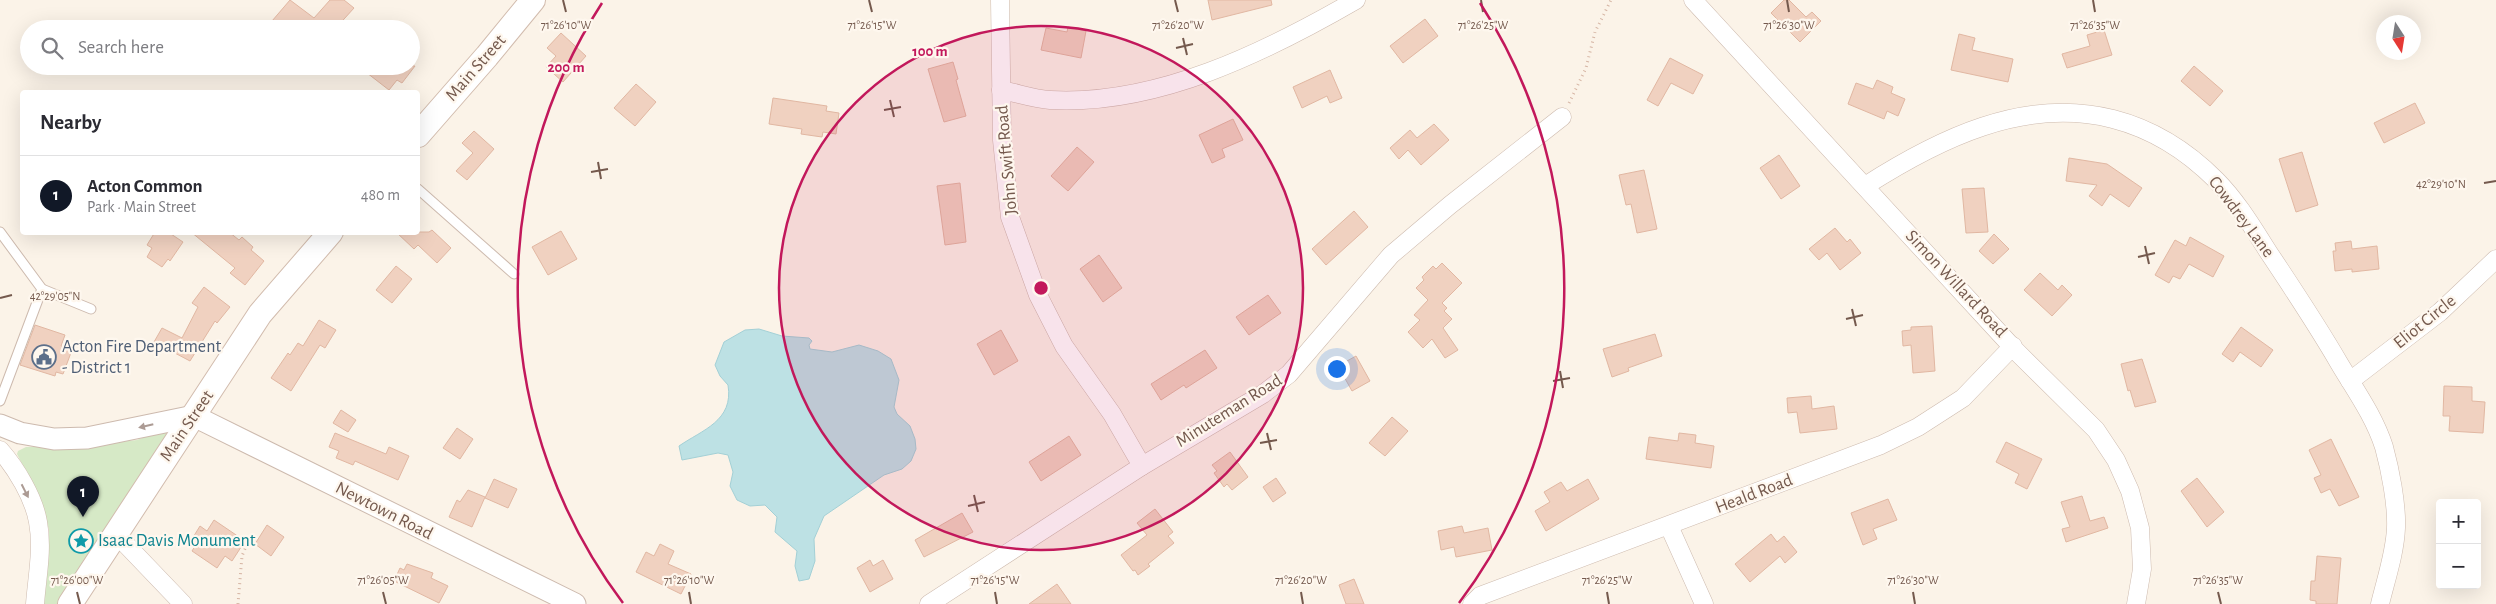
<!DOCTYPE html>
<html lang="en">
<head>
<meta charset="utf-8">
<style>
	body { margin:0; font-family:"Alegreya Sans",sans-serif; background:#f2f2f3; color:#2b2b33 }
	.controls { position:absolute; right:15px; bottom:15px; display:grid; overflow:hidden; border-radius:5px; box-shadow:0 5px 20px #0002 }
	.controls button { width:45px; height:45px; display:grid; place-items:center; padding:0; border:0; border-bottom:1px solid #e1e1e2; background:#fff; color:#2b2b33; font:25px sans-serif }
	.compass { position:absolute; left:2376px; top:15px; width:45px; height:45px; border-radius:50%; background:#fff; box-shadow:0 5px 20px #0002; rotate:168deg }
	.you { position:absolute; left:1336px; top:368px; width:18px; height:18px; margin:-12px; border:4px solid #fff; border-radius:50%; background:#1a73e8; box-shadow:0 0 0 8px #1a73e833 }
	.badge { display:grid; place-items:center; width:32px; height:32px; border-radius:50%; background:#111827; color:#fff; font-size:16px; font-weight:700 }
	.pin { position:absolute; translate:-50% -41px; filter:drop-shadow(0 1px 2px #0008) }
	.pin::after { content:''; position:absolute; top:26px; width:18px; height:15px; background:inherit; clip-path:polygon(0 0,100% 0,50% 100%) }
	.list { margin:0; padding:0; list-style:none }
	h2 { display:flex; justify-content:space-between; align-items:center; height:65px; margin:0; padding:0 20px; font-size:21px }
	h2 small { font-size:16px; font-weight:400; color:#7c7c81 }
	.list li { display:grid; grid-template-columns:32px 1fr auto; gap:15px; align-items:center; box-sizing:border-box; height:80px; padding:0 20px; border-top:1px solid #e1e1e2 }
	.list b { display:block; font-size:19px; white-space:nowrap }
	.list p { margin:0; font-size:16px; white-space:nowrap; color:#7c7c81 }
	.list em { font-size:16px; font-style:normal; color:#7c7c81 }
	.icon { flex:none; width:28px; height:28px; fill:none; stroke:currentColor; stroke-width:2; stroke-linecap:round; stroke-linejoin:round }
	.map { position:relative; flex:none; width:2496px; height:604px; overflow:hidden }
	.search { position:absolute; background:#fff; box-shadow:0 5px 20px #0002; left:20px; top:20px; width:400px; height:55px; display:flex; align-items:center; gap:12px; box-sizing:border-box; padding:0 18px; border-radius:28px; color:#7c7c81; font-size:19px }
	.panel { position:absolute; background:#fff; box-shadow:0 5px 20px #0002; left:20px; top:90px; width:400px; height:145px; border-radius:5px }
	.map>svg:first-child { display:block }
	.green { fill:#d6e9c6 }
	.water { fill:#bde1e4; stroke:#a3d0d6 }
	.building { fill:#f0d1c0; stroke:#e1b7a2 }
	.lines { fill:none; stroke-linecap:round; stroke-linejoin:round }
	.service-casing { stroke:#cdbaae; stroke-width:11 }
	.minor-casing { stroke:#cdbaae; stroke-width:19 }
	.tertiary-casing { stroke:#cdbaae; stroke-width:23 }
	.secondary-casing { stroke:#d2bcae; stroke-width:26 }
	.path { stroke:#d5b4a3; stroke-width:3; stroke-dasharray:1 4; stroke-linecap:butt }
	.service { stroke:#fff; stroke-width:9 }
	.minor { stroke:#fff; stroke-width:18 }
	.tertiary { stroke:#fff; stroke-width:21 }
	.secondary { stroke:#fff; stroke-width:24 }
	.oneway { fill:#ac9b94 }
	.ticks { fill:none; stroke:#74594d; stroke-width:2 }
	.ring { fill:none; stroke:#c2185b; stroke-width:2.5 }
	.labels { text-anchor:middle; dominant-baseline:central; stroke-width:4.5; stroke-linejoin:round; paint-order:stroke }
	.street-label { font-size:18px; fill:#74594d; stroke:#fef7ee }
	.service-label { font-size:18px; fill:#4e5e75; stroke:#fef7ee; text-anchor:start }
	.culture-label { font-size:18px; fill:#0d838f; stroke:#fef7ee; text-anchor:start }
	.ticks-label { font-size:12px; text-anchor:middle; fill:#74594d; stroke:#fef7ee; stroke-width:4.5; stroke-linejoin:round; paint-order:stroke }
	.centre { fill:#c2185b; stroke:#fef7ee; stroke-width:2.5 }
	.ring-label { font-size:15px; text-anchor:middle; font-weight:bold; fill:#c2185b; stroke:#fef7ee; stroke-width:4.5; stroke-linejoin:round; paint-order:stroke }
</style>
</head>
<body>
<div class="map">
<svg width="2496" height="604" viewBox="0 0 2496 604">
	<rect width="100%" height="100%" fill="#fbf3e8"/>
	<path class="green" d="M182 422 65 604H44L49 530 42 504 17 454 18 451 26 447 92 445 137 440Z"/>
	<path class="water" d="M759 329 782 336 809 338 812 341 809 345 810 349 832 352 859 345 878 351 891 359 899 380 894 407 897 414 910 426 915 439 916 449 911 461 902 469 884 475 824 516 814 539 815 561 809 579 799 581 795 566 797 551 775 532 777 517 765 505 750 506 737 500 730 486 733 472 728 455 718 453 682 460 679 446C702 430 734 421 728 385L720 376 715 365 724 342 745 330Z"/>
	<g class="building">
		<path d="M290 0 314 18 330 0H344L354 8 335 29H281L272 21Z"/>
		<path d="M1208 0H1271L1272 5 1212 20Z"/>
		<path d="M1784 0H1789L1806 17 1812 12 1821 21 1800 42 1771 13Z"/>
		<path d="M1425 19 1438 36 1403 63 1390 46Z"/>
		<path d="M1068 27 1086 31 1081 58 1041 50 1046 28 1067 32Z"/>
		<path d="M2104 30 2112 55 2067 68 2062 54 2090 46 2087 35Z"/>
		<path d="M561 33 586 56 563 82 546 67 556 56 547 48Z"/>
		<path d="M1959 34 1975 38 1972 50 2013 59 2008 82 1951 70Z"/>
		<path d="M1670 58 1703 75 1693 94 1671 83 1658 106 1647 100Z"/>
		<path d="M953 62 958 79 956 80 966 116 944 122 928 69Z"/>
		<path d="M358 66H415L402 83 397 80 389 90Z"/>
		<path d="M2194 66 2223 91 2210 106 2181 81Z"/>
		<path d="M1330 70 1342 98 1330 103 1327 96 1302 108 1293 87Z"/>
		<path d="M1877 80 1893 87 1891 93 1905 99 1898 116 1887 111 1884 119 1848 104 1856 83 1873 89Z"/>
		<path d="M636 84 656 102 635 126 614 108Z"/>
		<path d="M773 98 827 106 826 111 839 113 836 134 823 132 822 137 801 134 802 129 769 124Z"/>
		<path d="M2415 103 2425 123 2384 143 2374 123Z"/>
		<path d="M1233 119 1243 140 1222 149 1225 157 1212 163 1199 135Z"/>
		<path d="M1434 124 1449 140 1421 165 1408 150 1399 159 1390 148 1410 130 1417 138Z"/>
		<path d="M474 131 494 149 467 180 456 171 473 153 462 143Z"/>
		<path d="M1077 147 1094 162 1068 191 1051 176Z"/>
		<path d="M2302 152 2318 205 2296 212 2279 159Z"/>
		<path d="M1779 155 1800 186 1781 199 1760 168Z"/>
		<path d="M2069 158 2107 164 2142 188 2129 207 2110 194 2102 206 2089 196 2097 185 2066 181Z"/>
		<path d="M1644 170 1657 229 1637 233 1631 204 1626 205 1619 175Z"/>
		<path d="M960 183 966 242 945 245 937 186Z"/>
		<path d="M1984 188 1988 232 1966 233 1962 189Z"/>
		<path d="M1354 211 1368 227 1326 265 1312 249Z"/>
		<path d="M1835 228 1847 242 1850 239 1861 253 1840 270 1827 253 1819 260 1809 249Z"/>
		<path d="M432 230 451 248 437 263 418 245 414 249 396 232H429Z"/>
		<path d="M561 231 577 259 548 275 532 247Z"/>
		<path d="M155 232H168L183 242 170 261 168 259 162 267 147 257 152 248 147 245Z"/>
		<path d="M191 232H229L239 240 242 237 253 247 251 250 264 261 245 285 230 273 235 268Z"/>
		<path d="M1994 234 2009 249 1993 264 1979 251Z"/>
		<path d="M2190 237 2224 256 2213 277 2189 264 2180 279 2173 276 2169 283 2155 275 2175 240 2186 246Z"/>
		<path d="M2351 241 2352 249 2377 246 2379 269 2352 272V269L2335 271 2333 251H2336L2335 243Z"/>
		<path d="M1099 255 1122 288 1103 302 1080 269Z"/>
		<path d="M1442 263 1462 283 1442 303 1447 308 1444 311 1452 319 1443 328 1458 350 1445 358 1432 339 1423 348 1408 332 1420 320 1414 315 1428 300 1416 288 1424 280 1422 277 1433 266 1436 269Z"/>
		<path d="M396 266 412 279 392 303 376 290Z"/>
		<path d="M2040 273 2058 290 2062 285 2072 295 2052 316 2024 290Z"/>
		<path d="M204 287 230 307 217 323 215 321 190 361 154 342 162 328 182 338 198 307 192 303Z"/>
		<path d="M1268 295 1281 313 1249 335 1236 317Z"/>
		<path d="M319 320 336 330 325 348 320 345 291 391 271 378 288 353 290 355 298 343 303 346Z"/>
		<path d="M35 325 65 335 61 346 72 350 63 374 56 372 55 376 20 365Z"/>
		<path d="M1932 326 1935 371 1913 373 1911 345 1903 346 1902 331 1911 330V327Z"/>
		<path d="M2241 327 2273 350 2261 367 2240 352 2233 362 2222 354Z"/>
		<path d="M1001 330 1018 361 994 375 977 344Z"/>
		<path d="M1655 334 1662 356 1628 368 1629 371 1612 377 1603 349Z"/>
		<path d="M1205 350 1217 368 1186 388 1184 385 1161 400 1151 384Z"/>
		<path d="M1356 356 1370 381 1352 391 1338 366Z"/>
		<path d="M2142 359 2156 402 2135 407 2130 390 2128 391 2121 364Z"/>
		<path d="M2444 386 2472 387V401L2485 402 2483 433 2449 431 2450 416H2443Z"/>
		<path d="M1811 396 1812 409 1834 406 1837 429 1800 433 1797 412 1788 413 1787 398Z"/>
		<path d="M341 410 356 420 348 432 333 423Z"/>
		<path d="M1392 417 1408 431 1385 456 1369 443Z"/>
		<path d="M457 428 473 439 460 459 443 448Z"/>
		<path d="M335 433 386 454 389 447 409 456 398 480 355 461 353 465 336 458 339 451 329 447Z"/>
		<path d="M1679 433 1696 435 1695 443 1714 446 1711 468 1646 459 1649 437 1678 441Z"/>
		<path d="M1069 436 1081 455 1041 481 1029 462Z"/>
		<path d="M2331 439 2359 497 2339 506 2330 489 2321 493 2314 478 2321 475 2309 450Z"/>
		<path d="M2006 442 2042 459 2027 489 2015 483 2019 474 1996 462Z"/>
		<path d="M1230 452 1248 477 1232 490 1227 484 1224 487 1214 473 1217 471 1212 465Z"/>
		<path d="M1276 478 1286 493 1273 502 1263 487Z"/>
		<path d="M2197 478 2224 512 2207 527 2181 491Z"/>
		<path d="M494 479 517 489 508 508 485 498Z"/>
		<path d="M1588 479 1599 499 1546 531 1535 511 1550 502 1544 492 1561 482 1567 491Z"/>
		<path d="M468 490 485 497 472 527 449 517 457 500 460 502Z"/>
		<path d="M2082 496 2090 521 2104 517 2108 528 2066 542 2062 529 2070 527 2061 502Z"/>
		<path d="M1888 499 1897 520 1873 529 1877 539 1863 545 1851 513Z"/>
		<path d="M1155 509 1173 532 1168 536 1174 543 1148 564 1150 566 1138 575 1135 570 1133 571 1121 555 1147 535 1137 523Z"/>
		<path d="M962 513 973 532 924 557 915 540Z"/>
		<path d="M214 520 245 541 232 561 225 556 217 568 192 551 197 543 192 539 200 526 207 531Z"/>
		<path d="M267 525 284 537 271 556 255 544Z"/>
		<path d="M1462 526 1464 533 1488 528 1492 550 1456 557 1454 547 1441 550 1438 531Z"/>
		<path d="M1771 534 1777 542 1784 536 1797 552 1785 563 1780 556 1750 582 1735 564Z"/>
		<path d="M660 544 674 551 668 564 691 574 681 594 636 572 646 552 654 556Z"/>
		<path d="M2317 556 2341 558 2337 604H2316V601L2310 600 2311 581H2315Z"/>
		<path d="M870 560 873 566 883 560 893 579 870 592 857 568Z"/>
		<path d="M407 564 433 573 431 578 448 586 439 603 394 581 400 568 404 570Z"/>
		<path d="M1354 579 1364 604H1346L1339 585Z"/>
		<path d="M1057 584 1071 604H1029Z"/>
	</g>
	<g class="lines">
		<g class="service-casing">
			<g id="service">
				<path d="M418 189 514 274"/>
				<path d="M42 289 91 309"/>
				<path d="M0 401 42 289 0 232"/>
			</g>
		</g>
		<g class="minor-casing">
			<g id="minor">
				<path d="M1000 0 1002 140 1010 217 1038 295 1064 346 1112 414 1142 466"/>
				<path d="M1693 0 2016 351 2096 430 2116 460 2130 491 2140 528 2142 569 2136 604"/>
				<path d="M1001 90C1017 93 1034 99 1050 100 1157 106 1266 52 1356 0"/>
				<path d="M1865 186C1937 140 2024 96 2113 119 2152 129 2187 151 2216 180 2237 201 2253 228 2269 253 2293 289 2317 325 2339 363 2355 390 2374 416 2384 447 2390 469 2397 504 2396 528 2395 553 2386 579 2380 604"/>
				<path d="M2350 381 2440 312 2496 259"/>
				<path d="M0 450C16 468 34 498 38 522 43 549 37 577 35 604"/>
				<path d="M1669 526 1704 604"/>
				<path d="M115 533 183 604"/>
				<path d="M929 604 1142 466 1263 394 1289 374 1391 255 1450 205 1562 117"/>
				<path d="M1472 604 1480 596 1881 445 1918 427 1963 398 2013 346"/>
			</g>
		</g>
		<g class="tertiary-casing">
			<path id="tertiary" d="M0 425 20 433 54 439 87 438 194 416 575 604"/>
		</g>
		<g class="secondary-casing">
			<g id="secondary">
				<path d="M418 135 487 56 533 0"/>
				<path d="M70 604 260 314 331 232"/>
			</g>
		</g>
		<g class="path">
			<path d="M1569 103 1586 68 1595 32 1611 0"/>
			<path d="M238 604 242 556 247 544"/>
		</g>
		<use href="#service" class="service"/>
		<use href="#minor" class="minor"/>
		<use href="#tertiary" class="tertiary"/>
		<use href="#secondary" class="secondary"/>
	</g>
	<defs><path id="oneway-solid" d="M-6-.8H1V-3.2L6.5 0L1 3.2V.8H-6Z" transform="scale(1.25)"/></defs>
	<g class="oneway">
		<use href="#oneway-solid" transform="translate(146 426) rotate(167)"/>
		<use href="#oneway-solid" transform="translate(25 491) rotate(63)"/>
	</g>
	<path class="ticks" d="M563 0 566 12M869 0 872 12M1175 0 1178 12M1481 0 1483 12M1787 0 1789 12M2093 0 2095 12M1183 38 1187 55M1176 48 1193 44M890 100 894 117M884 110 901 107M598 162 601 179M591 172 608 169M2484 183 2496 181M2145 246 2149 264M2138 257 2155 253M0 298 12 295M1852 309 1856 326M1846 319 1863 315M1560 371 1563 388M1553 381 1570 378M1267 433 1271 450M1260 443 1277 440M974 495 978 512M968 506 985 502M77 592 80 604M383 592 386 604M689 592 691 604M995 592 997 604M1301 592 1303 604M1607 592 1609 604M1913 592 1915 604M2218 592 2221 604"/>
	<circle cx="1041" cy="288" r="262" fill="#c2185b" fill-opacity=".12"/>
	<g class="ring">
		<circle cx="1041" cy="288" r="262"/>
		<path d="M623 603A524 524 0 0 1 602 3M1480 3A524 524 0 0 1 1459 603"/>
	</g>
	<defs>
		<g id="civic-ring" transform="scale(1.25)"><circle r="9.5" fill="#fef7ee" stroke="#5c6f8a" stroke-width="1.5"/><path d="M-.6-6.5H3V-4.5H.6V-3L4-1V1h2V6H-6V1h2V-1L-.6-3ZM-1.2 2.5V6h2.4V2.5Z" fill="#5c6f8a"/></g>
		<g id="sight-ring" transform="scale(1.25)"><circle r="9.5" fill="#fef7ee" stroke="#0f9aa8" stroke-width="1.5"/><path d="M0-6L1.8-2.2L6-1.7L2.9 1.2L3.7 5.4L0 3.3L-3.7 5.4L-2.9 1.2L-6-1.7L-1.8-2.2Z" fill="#0f9aa8"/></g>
	</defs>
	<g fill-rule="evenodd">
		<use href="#civic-ring" x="44" y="357"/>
		<use href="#sight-ring" x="81" y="541"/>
	</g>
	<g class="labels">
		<g class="street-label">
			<text transform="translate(476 68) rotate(-49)">Main Street</text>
			<text transform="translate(1007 160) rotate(-95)">John Swift Road</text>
			<text transform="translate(2241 217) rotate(53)">Cowdrey Lane</text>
			<text transform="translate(1956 284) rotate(47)">Simon Willard Road</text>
			<text transform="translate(2425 322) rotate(-39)">Eliot Circle</text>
			<text transform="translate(1229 411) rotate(-32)">Minuteman Road</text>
			<text transform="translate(187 426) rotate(-56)">Main Street</text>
			<text transform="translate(1754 494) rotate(-21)">Heald Road</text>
			<text transform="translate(384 511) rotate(27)">Newtown Road</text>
		</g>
		<g class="service-label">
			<text x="62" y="347">Acton Fire Department<tspan x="62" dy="21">- District 1</tspan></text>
		</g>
		<g class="culture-label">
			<text x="98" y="541">Isaac Davis Monument</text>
		</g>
	</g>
	<g class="ticks-label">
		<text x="566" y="29">71°26'10"W</text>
		<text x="872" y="29">71°26'15"W</text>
		<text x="1178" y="29">71°26'20"W</text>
		<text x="1483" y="29">71°26'25"W</text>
		<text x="1789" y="29">71°26'30"W</text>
		<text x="2095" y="29">71°26'35"W</text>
		<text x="2441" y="188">42°29'10"N</text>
		<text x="55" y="300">42°29'05"N</text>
		<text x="77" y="584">71°26'00"W</text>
		<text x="995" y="584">71°26'15"W</text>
		<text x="383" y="584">71°26'05"W</text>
		<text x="689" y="584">71°26'10"W</text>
		<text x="1301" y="584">71°26'20"W</text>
		<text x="1607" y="584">71°26'25"W</text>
		<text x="1913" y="584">71°26'30"W</text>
		<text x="2218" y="584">71°26'35"W</text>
	</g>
	<circle cx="1041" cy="288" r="8" class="centre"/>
	<g class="ring-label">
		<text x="930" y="56">100 m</text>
		<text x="566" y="72">200 m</text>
	</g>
</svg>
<div class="controls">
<button>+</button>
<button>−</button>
</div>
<svg class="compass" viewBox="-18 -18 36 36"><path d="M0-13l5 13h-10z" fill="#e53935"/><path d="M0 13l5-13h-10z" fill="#7c7c81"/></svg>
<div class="you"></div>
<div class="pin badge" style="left:83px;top:517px">1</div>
<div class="search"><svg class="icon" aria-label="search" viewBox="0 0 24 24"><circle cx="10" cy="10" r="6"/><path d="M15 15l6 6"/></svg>Search here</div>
<section class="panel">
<h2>Nearby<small></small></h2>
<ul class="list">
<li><span class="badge">1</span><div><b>Acton Common</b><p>Park · Main Street</p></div><em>480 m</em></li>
</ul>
</section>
</div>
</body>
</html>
